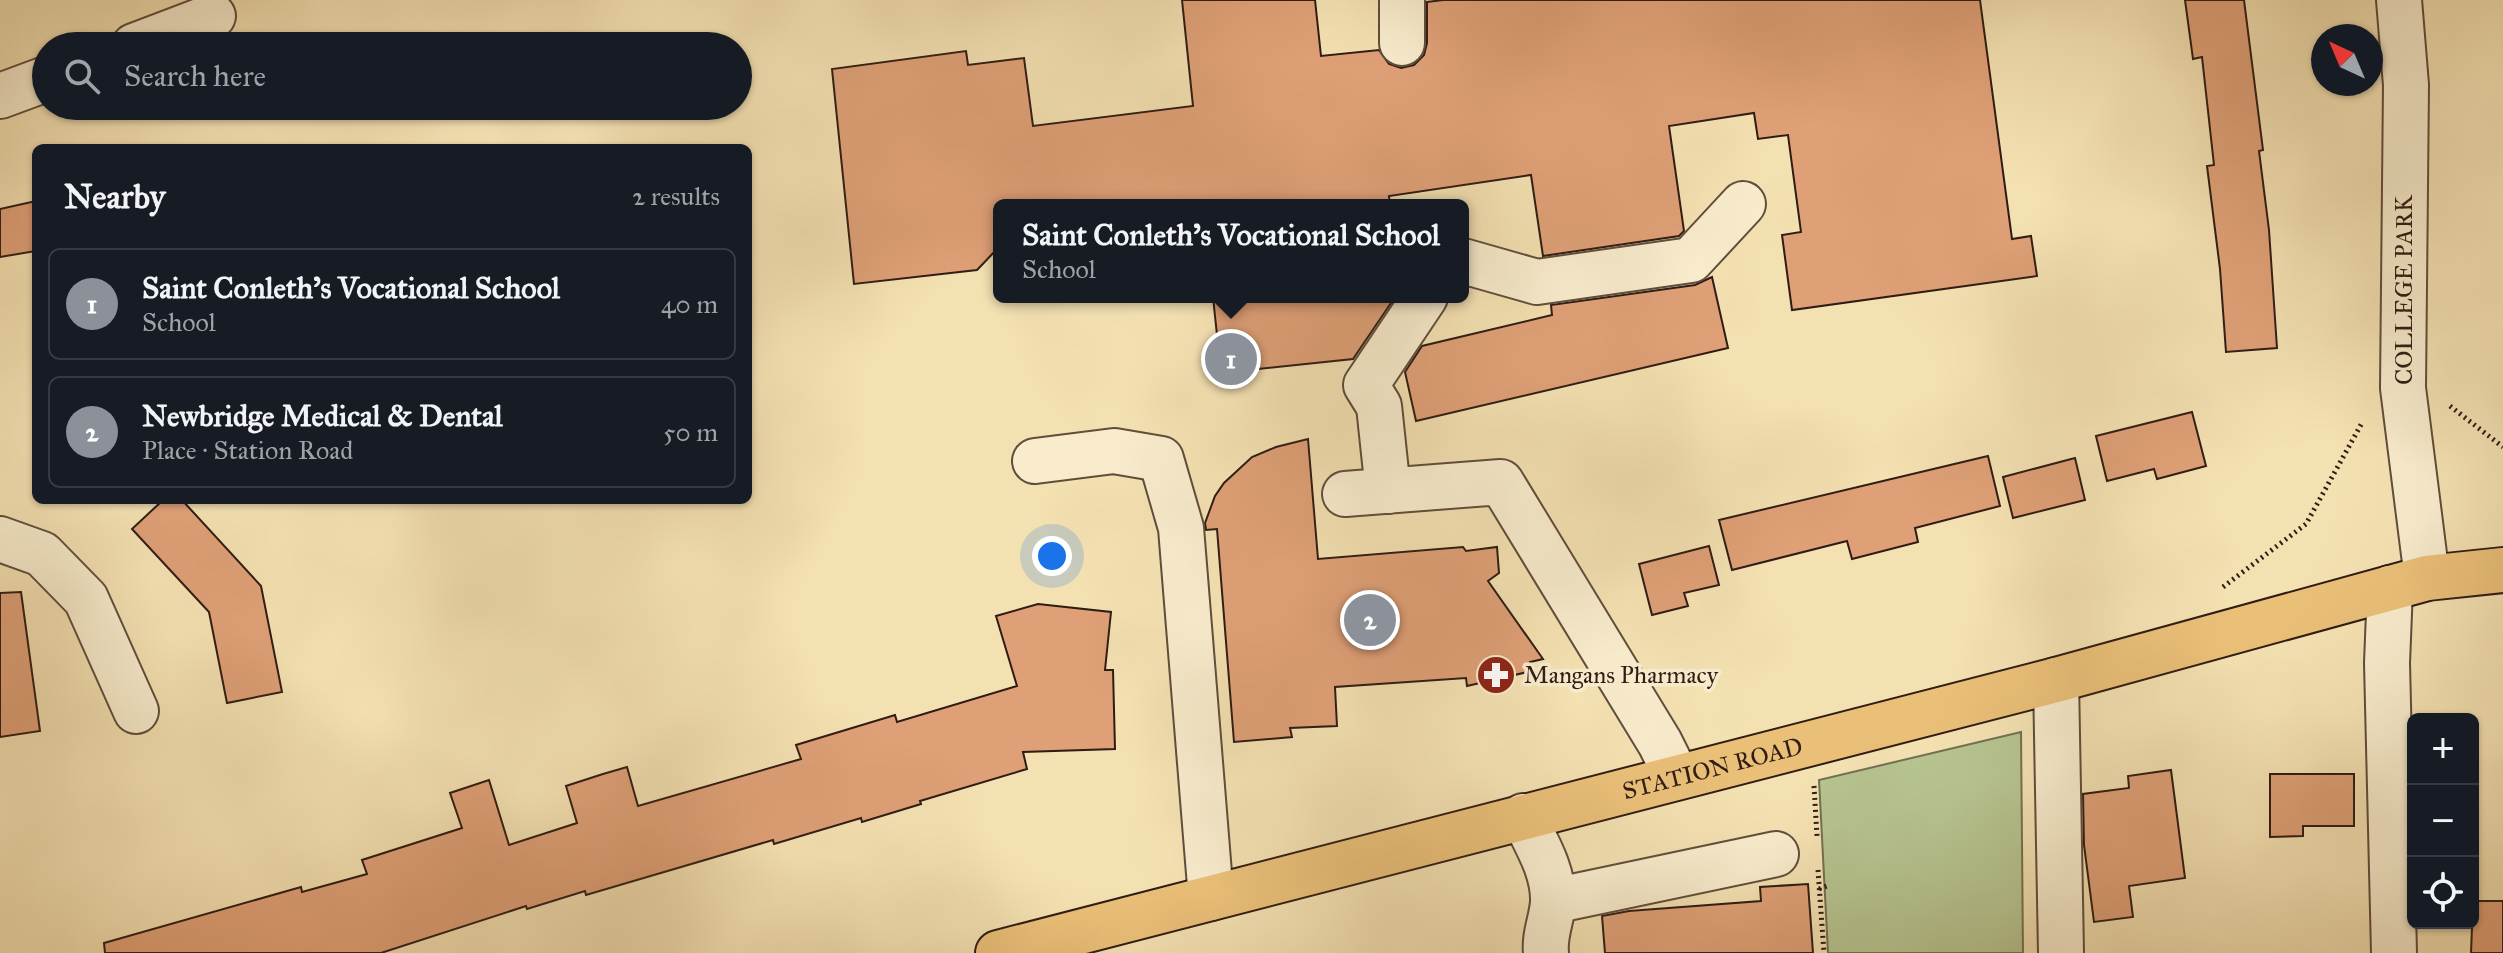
<!DOCTYPE html>
<html lang="en">
<head>
<meta charset="utf-8">
<style>
	body { margin:0; font-family:"IM FELL Great Primer",serif; background:#242831; color:#f1f3f6 }
	.controls { position:absolute; right:24px; bottom:24px; display:grid; overflow:hidden; border-radius:12px; box-shadow:0 2px 6px #0004 }
	.controls button { width:72px; height:72px; display:grid; place-items:center; padding:0; border:0; border-bottom:2px solid #363941; background:#171b24; color:#f1f3f6; font:40px sans-serif }
	.compass { position:absolute; left:2311px; top:24px; width:72px; height:72px; border-radius:50%; background:#171b24; box-shadow:0 2px 6px #0004; rotate:316deg }
	.you { position:absolute; left:1052px; top:556px; width:28px; height:28px; margin:-20px; border:6px solid #fff; border-radius:50%; background:#1a73e8; box-shadow:0 0 0 12px #1a73e833 }
	.badge { display:grid; place-items:center; width:52px; height:52px; border-radius:50%; background:#8c9099; color:#fff; font-size:26px; font-weight:700 }
	.pin { position:absolute; translate:-50% -50%; border:4px solid #fff; box-shadow:0 2px 8px #0006 }
	.popup { position:absolute; left:993px; top:199px; width:476px; height:104px; box-sizing:border-box; display:grid; place-content:center; border-radius:12px; background:#171b24; filter:drop-shadow(0 2px 6px #0005); font-size:26px; white-space:nowrap; color:#9ea1a6 }
	.popup b { font-size:30px; color:#f1f3f6 }
	.popup::after { content:''; position:absolute; left:50%; top:100%; margin-left:-16px; border:16px solid transparent; border-top-color:#171b24 }
	.list { margin:0; padding:0; list-style:none }
	h2 { display:flex; justify-content:space-between; align-items:center; height:104px; margin:0; padding:0 32px; font-size:34px }
	h2 small { font-size:26px; font-weight:400; color:#9ea1a6 }
	.list li { display:grid; grid-template-columns:52px 1fr auto; gap:24px; align-items:center; box-sizing:border-box; height:112px; margin:0 16px 16px; padding:0 16px; border:2px solid #363941; border-radius:12px }
	.list b { display:block; font-size:30px; white-space:nowrap }
	.list p { margin:0; font-size:26px; white-space:nowrap; color:#9ea1a6 }
	.list em { font-size:26px; font-style:normal; color:#9ea1a6 }
	.icon { flex:none; width:44px; height:44px; fill:none; stroke:currentColor; stroke-width:2; stroke-linecap:round; stroke-linejoin:round }
	.map { position:relative; flex:none; width:2503px; height:953px; overflow:hidden }
	.search { position:absolute; background:#171b24; box-shadow:0 2px 6px #0004; left:32px; top:32px; width:720px; height:88px; display:flex; align-items:center; gap:20px; box-sizing:border-box; padding:0 28px; border-radius:44px; color:#9ea1a6; font-size:30px }
	.panel { position:absolute; background:#171b24; box-shadow:0 2px 6px #0004; left:32px; top:144px; width:720px; height:360px; border-radius:12px }
	.map>svg:first-child { display:block }
	.green { fill:#b6c490; stroke:#727052; stroke-width:2 }
	.building { fill:#dfa077; stroke:#2f1c14; stroke-width:2 }
	.lines { fill:none; stroke-linecap:round; stroke-linejoin:round }
	.minor-casing { stroke:#604d3c; stroke-width:48 }
	.major-casing { stroke:#2f1c14; stroke-width:48 }
	.path { stroke:#2f1c14; stroke-width:5; stroke-dasharray:2 4; stroke-linecap:butt }
	.minor { stroke:#f8eccd; stroke-width:44 }
	.major { stroke:#eac079; stroke-width:44 }
	.labels { text-anchor:middle; dominant-baseline:central; stroke-width:7; stroke-linejoin:round; paint-order:stroke }
	.street-label { font-size:24px; fill:#2f1c14; stroke:#f8eccd }
	.poi-label { font-size:24px; fill:#2f1c14; stroke:#f8eccd; text-anchor:start }
</style>
</head>
<body>
<div class="map">
<svg width="2503" height="953" viewBox="0 0 2503 953">
	<rect width="100%" height="100%" fill="#f4e1b2"/>
	<filter id="stains"><feTurbulence type="fractalNoise" baseFrequency=".0025" numOctaves="4"/><feColorMatrix values="0 0 0 0 .2 0 0 0 0 .09 0 0 0 0 .02 0 0 0 .5 -.17"/></filter>
	<radialGradient id="worn" r=".72"><stop offset=".6" stop-color="#630" stop-opacity="0"/><stop offset="1" stop-color="#630" stop-opacity=".3"/></radialGradient>
	<path class="green" d="M2021 732 2023 953H1828L1819 780Z"/>
	<g class="building">
		<path d="M1182 0H1315L1321 56 1379 50 1389 64 1401 68 1414 65 1424 55 1427 43V2L1443 0H1980L2012 239 2031 236 2037 276 1792 310 1782 235 1801 232 1788 135 1758 139 1754 113 1669 126 1684 231 1679 236 1543 256 1531 175 1389 196 1390 205H999V247L977 270 854 284 832 69 966 51 968 65 1024 58 1033 126 1193 106Z"/>
		<path d="M2185 0H2244L2263 150 2259 151 2269 230 2277 348 2226 352 2220 269 2207 166 2214 165 2202 57 2193 59Z"/>
		<path d="M36 201V251L0 257V209Z"/>
		<path d="M1712 277 1728 348 1416 421 1405 372 1422 346 1552 315 1551 305 1695 285Z"/>
		<path d="M1213 297H1393V300L1353 359 1221 373Z"/>
		<path d="M2192 412 2206 466 2157 479 2154 469 2107 481 2096 436Z"/>
		<path d="M1308 439 1318 559 1463 547 1466 551 1497 547 1499 573 1488 581 1543 659 1530 662 1532 671 1467 686 1466 678 1335 687 1337 726 1290 728 1292 737 1234 742 1217 529 1206 530 1205 523 1215 496 1224 483 1252 457 1276 447Z"/>
		<path d="M1988 456 2000 506 1915 528 1918 542 1852 559 1847 541 1732 570 1719 520Z"/>
		<path d="M2075 458 2085 500 2013 518 2003 477Z"/>
		<path d="M163 500H182L261 586 282 692 227 703 209 612 132 529Z"/>
		<path d="M1709 546 1719 585 1684 593 1688 606 1652 615 1639 564Z"/>
		<path d="M21 592 40 731 0 737V593Z"/>
		<path d="M1038 604 1111 612 1105 670H1113L1115 749 1023 752 1027 769 920 801 921 804 862 822 861 818 774 844 773 840 586 895 585 891 527 909 526 906 381 953H105L104 943 301 887 302 892 367 874 362 860 462 828 450 793 489 780 509 845 577 823 566 786 603 774 627 767 638 806 801 759 796 745 895 715 897 722 1017 686 996 616Z"/>
		<path d="M2171 770 2185 878 2129 886 2133 917 2094 922 2084 845 2083 794 2129 788 2128 776Z"/>
		<path d="M2270 774H2354V826H2303V836L2270 837Z"/>
		<path d="M1808 884 1813 953H1605L1602 916 1629 911 1761 901 1760 887Z"/>
		<path d="M2473 901H2503V953H2471Z"/>
	</g>
	<g class="lines">
		<g class="minor-casing">
			<g id="minor">
				<path d="M1402 0V43"/>
				<path d="M2399 0 2406 85 2403 388 2427 578"/>
				<path d="M134 46 213 16"/>
				<path d="M0 96 46 79"/>
				<path d="M1463 261 1537 282 1691 260 1743 204"/>
				<path d="M1035 461 1114 451 1161 459 1181 528 1211 898"/>
				<path d="M1388 491 1379 406 1366 385 1425 297"/>
				<path d="M1345 494 1501 482 1660 743 1677 777"/>
				<path d="M0 539 42 554 86 599 136 711"/>
				<path d="M2390 588 2387 663 2394 953"/>
				<path d="M2056 680 2061 953"/>
				<path d="M1523 816C1536 843 1554 871 1553 902 1552 919 1544 935 1546 953"/>
				<path d="M1553 901 1776 854"/>
			</g>
		</g>
		<g class="major-casing">
			<g id="major">
				<path id="s1" d="M998 953 2056 680 2427 578 2503 570"/>
			</g>
		</g>
		<g class="path">
			<path d="M2450 406 2503 447"/>
			<path d="M2223 587 2306 524 2363 421"/>
			<path d="M1814 786 1817 836"/>
			<path d="M1818 870 1824 953"/>
			<path d="M1819 889 1827 886"/>
		</g>
		<use href="#minor" class="minor"/>
		<use href="#major" class="major"/>
	</g>
	<defs>
		<g id="pharmacy-disc" transform="scale(2)"><circle r="9.5" fill="#8f2418" stroke="#f8eccd"/><path d="M-2-6h4v4h4v4h-4v4h-4v-4h-4v-4h4Z" fill="#fff"/></g>
	</defs>
	<g fill-rule="evenodd">
		<use href="#pharmacy-disc" x="1496" y="675"/>
	</g>
	<g class="labels">
		<g class="street-label">
			<text transform="translate(2404 290) rotate(-90)">COLLEGE PARK</text>
			<text stroke="none"><textPath href="#s1" startOffset="738">STATION ROAD</textPath></text>
		</g>
		<g class="poi-label">
			<text x="1524" y="675">Mangans Pharmacy</text>
		</g>
	</g>
	<rect width="100%" height="100%" filter="url(#stains)"/>
	<rect width="100%" height="100%" fill="url(#worn)"/>
</svg>
<div class="controls">
<button>+</button>
<button>−</button>
<button><svg class="icon" aria-label="locate" viewBox="0 0 24 24"><circle cx="12" cy="12" r="6"/><path d="M12 2v4M12 18v4M2 12h4M18 12h4"/></svg></button>
</div>
<svg class="compass" viewBox="-18 -18 36 36"><path d="M0-13l5 13h-10z" fill="#e53935"/><path d="M0 13l5-13h-10z" fill="#9ea1a6"/></svg>
<div class="you"></div>
<div class="pin badge" style="left:1231px;top:359px">1</div>
<div class="popup"><b>Saint Conleth's Vocational School</b>School</div>
<div class="pin badge" style="left:1370px;top:620px">2</div>
<div class="search"><svg class="icon" aria-label="search" viewBox="0 0 24 24"><circle cx="10" cy="10" r="6"/><path d="M15 15l6 6"/></svg>Search here</div>
<section class="panel">
<h2>Nearby<small>2 results</small></h2>
<ul class="list">
<li><span class="badge">1</span><div><b>Saint Conleth's Vocational School</b><p>School</p></div><em>40 m</em></li>
<li><span class="badge">2</span><div><b>Newbridge Medical &amp; Dental</b><p>Place · Station Road</p></div><em>50 m</em></li>
</ul>
</section>
</div>
</body>
</html>
